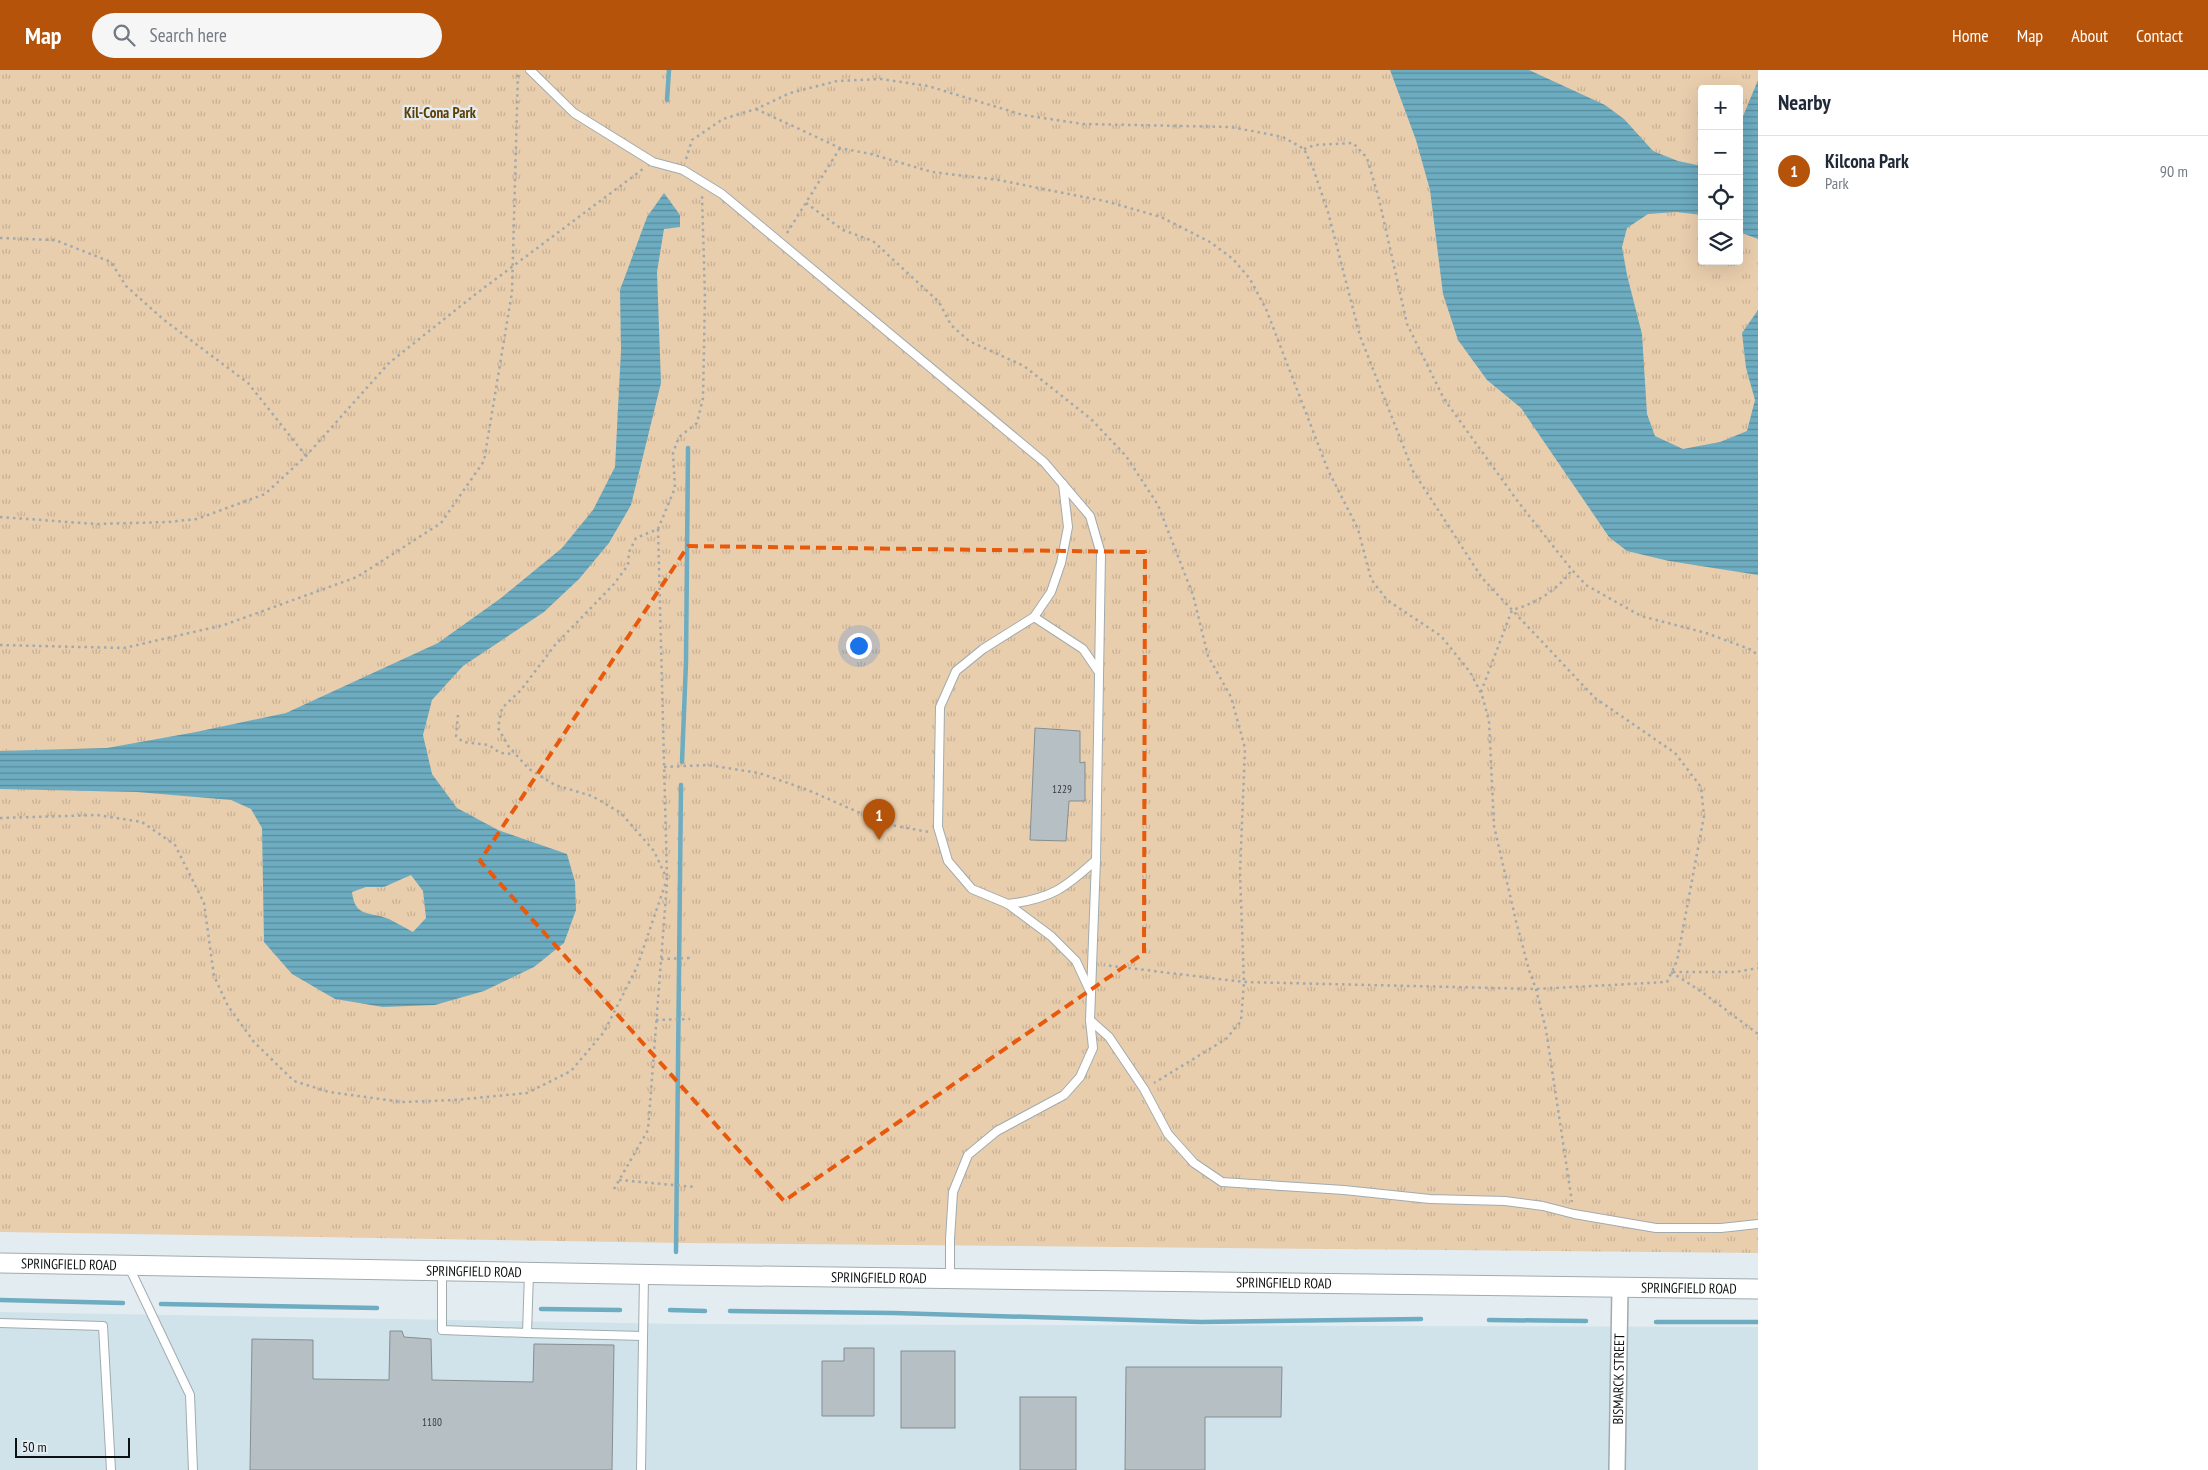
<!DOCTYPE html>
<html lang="en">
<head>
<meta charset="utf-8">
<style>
	body { margin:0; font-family:"PT Sans Narrow",sans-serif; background:#f6f6f7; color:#1f2937 }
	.controls { position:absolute; right:15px; top:15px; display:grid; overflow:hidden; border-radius:5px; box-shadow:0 5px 20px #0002 }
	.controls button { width:45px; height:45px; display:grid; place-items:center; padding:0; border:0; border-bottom:1px solid #e0e1e3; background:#fff; color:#1f2937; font:25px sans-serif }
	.scale { position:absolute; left:15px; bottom:12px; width:115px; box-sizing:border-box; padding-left:5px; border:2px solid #0d1112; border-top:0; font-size:14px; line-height:18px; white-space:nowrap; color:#0d1112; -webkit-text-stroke:4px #e3edf1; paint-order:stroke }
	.you { position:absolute; left:858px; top:575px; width:18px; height:18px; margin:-12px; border:4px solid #fff; border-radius:50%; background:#1a73e8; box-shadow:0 0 0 8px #1a73e833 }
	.badge { display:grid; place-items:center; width:32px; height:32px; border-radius:50%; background:#b45309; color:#fff; font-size:16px; font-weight:700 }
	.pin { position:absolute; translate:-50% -41px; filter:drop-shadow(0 1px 2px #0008) }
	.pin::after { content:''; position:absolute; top:26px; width:18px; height:15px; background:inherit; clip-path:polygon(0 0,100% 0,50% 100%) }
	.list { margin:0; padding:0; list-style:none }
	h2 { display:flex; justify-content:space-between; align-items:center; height:65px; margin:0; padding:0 20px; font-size:21px }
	h2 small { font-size:16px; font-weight:400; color:#747a83 }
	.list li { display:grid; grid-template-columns:32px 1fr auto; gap:15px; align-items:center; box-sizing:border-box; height:70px; padding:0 20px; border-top:1px solid #e0e1e3 }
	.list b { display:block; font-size:19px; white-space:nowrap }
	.list p { margin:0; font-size:16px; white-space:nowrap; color:#747a83 }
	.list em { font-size:16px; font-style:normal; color:#747a83 }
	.icon { flex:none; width:28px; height:28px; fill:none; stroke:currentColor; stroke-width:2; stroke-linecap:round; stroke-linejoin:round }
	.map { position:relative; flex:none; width:1758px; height:1400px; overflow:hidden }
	header { display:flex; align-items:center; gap:30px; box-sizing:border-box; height:70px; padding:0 25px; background:#b45309; color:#fff }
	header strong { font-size:24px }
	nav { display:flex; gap:28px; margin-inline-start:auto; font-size:18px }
	.search { width:350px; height:45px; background:#f6f6f7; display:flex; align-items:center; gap:12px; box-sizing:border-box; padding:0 18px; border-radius:28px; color:#747a83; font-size:19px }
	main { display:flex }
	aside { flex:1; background:#fff }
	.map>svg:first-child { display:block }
	.built { fill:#d0e3ea }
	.grass { fill:url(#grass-tufts); fill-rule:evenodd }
	.water { fill:url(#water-rules); fill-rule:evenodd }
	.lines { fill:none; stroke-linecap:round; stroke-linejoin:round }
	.stream { stroke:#6dacc1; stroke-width:4.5 }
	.building { fill:#b6c0c4; stroke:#848e91 }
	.service-casing { stroke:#a1abae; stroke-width:10 }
	.minor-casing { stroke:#a1abae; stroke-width:18 }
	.tertiary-casing { stroke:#a1abae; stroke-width:21 }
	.path { stroke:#a1a9ac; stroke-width:2.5; stroke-dasharray:2.5 4; stroke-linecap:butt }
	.service { stroke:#fff; stroke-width:8 }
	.minor { stroke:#fff; stroke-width:15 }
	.tertiary { stroke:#fff; stroke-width:19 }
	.marked { fill:none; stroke:#e8590c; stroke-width:4; stroke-dasharray:10 6; stroke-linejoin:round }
	.labels { text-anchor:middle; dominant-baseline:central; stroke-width:4.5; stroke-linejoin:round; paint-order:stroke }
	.number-label { font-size:11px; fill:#373d3e }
	.street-label { font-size:14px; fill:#0d1112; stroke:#e3edf1 }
	.neighbourhood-label { font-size:15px; font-weight:bold; fill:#5f3e06; stroke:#e3edf1 }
</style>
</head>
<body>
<header>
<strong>Map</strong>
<div class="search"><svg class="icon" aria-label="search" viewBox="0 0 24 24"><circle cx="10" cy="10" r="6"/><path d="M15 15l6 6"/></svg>Search here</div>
<nav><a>Home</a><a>Map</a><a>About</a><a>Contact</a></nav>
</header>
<main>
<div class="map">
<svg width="1758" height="1400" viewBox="0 0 1758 1400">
	<defs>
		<pattern id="grass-tufts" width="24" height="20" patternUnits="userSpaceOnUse" patternTransform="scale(1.25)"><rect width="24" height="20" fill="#e9cead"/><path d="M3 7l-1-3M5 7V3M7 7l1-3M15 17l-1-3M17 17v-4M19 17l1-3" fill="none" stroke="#c7b094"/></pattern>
		<pattern id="water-rules" width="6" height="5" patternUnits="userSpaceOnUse" patternTransform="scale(1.25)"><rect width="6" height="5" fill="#6dacc1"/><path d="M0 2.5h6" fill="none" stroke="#588b9b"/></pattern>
	</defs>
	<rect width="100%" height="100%" fill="#e3edf1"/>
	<path class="built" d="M0 1242 685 1254 1758 1257V1400H0Z"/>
	<path class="grass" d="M0 0H1758V1183L684 1173 0 1162ZM1702 19H1739V191H1702Z"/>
	<g class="water">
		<path d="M1390 0H1529L1605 35 1624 49 1653 81 1678 91 1702 96V145L1676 142 1648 144 1627 158 1622 177 1627 205 1642 264 1647 344 1655 366 1683 379 1720 372 1747 361 1755 330 1746 298 1742 263 1758 240V505L1669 491 1627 481 1609 467 1521 338 1487 310 1458 270 1443 224 1430 120 1416 70Z"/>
		<path d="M1758 10V169L1739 162V56Z"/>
		<path d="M664 123 680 145V157L664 159 657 202 661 313 631 435 609 473 579 509 544 542 463 596 432 630 423 665 432 704 457 738 498 760 567 784 575 812 576 840 564 873 534 897 484 921 435 935 383 937 335 929 292 904 264 872 262 758 251 739 231 730 137 722 0 719V681L107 678 196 662 286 643 438 573 501 528 562 478 593 440 615 397 621 280 620 220 647 147ZM411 805 423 821 426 848 413 862C405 858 397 853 389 849 369 841 355 848 352 822L366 817H384Z"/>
	</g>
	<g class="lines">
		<g class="stream">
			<path d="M667 30 669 0"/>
			<path d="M682 692 686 592 688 378"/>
			<path d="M676 1182 681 715"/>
			<path d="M0 1230 123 1233"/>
			<path d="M161 1234 377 1238"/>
			<path d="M541 1239 620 1240"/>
			<path d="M670 1240 705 1241"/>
			<path d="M730 1241 894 1243 1201 1252 1421 1249"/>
			<path d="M1489 1250 1586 1251"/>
			<path d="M1656 1252H1758"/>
		</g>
	</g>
	<g class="building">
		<path d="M1035 658 1080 661V693L1085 692V731H1069L1066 771 1030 770Z"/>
		<path d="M390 1261H402L404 1267 431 1269 432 1310 533 1312 534 1274 614 1275 612 1400H250L252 1269 313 1270V1309L389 1310Z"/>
		<path d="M844 1278H874V1346H822V1291H844Z"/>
		<rect x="901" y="1281" width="54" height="77"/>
		<path d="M1126 1297H1282L1281 1347H1205V1400H1125Z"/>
		<rect x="1020" y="1327" width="56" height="73"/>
	</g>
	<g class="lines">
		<g class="service-casing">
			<g id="service">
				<path d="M530 0 574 43 653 92 683 100 722 124 1044 392 1090 446 1101 484 1096 790 1090 950 1093 978 1080 1007 1064 1025 997 1061 968 1085 953 1122 950 1169V1207"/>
				<path d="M1063 414 1068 457 1061 493 1051 522 1034 547 983 579 956 601 940 637 938 757 948 791 972 819 1008 834 1051 866 1076 891 1090 921"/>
				<path d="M1034 547 1083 579 1098 601"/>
				<path d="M1008 834C1051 829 1065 818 1096 790"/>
				<path d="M1090 950 1109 967 1144 1019 1168 1064 1194 1093 1222 1112 1344 1120 1430 1129 1505 1131 1543 1136 1574 1144 1656 1158H1721L1758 1154"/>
				<path d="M129 1197 190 1325 193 1400"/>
				<path d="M442 1201V1260L527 1263 529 1203"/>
				<path d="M0 1253 103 1256 111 1400"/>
				<path d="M527 1263 643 1266"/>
				<path d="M641 1400 644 1205"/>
			</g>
		</g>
		<g class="minor-casing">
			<g id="minor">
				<path id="s1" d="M1617 1400 1620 1218"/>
			</g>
		</g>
		<g class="tertiary-casing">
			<g id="tertiary">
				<path id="s2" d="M0 1193 677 1205 1758 1219"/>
			</g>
		</g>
		<g class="path">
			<path d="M756 39 840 78 871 84 932 102 999 110 1053 121 1105 131 1161 147 1210 172 1233 189 1250 209 1266 239 1328 400 1358 459 1371 509 1387 530 1441 566 1470 602 1482 625 1489 651 1494 756 1516 851 1529 900 1536 919 1546 960 1572 1132"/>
			<path d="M1304 79 1315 75 1353 73 1367 88 1379 129 1407 254 1444 329 1519 433 1572 500 1586 515 1641 546 1706 563 1752 580 1758 586"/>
			<path d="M686 89 692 70 723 49 756 39 790 23 837 11 881 9 928 16 1023 45 1083 54 1231 57 1283 67 1304 79 1313 98 1328 142 1360 266 1413 401 1482 508 1595 628 1675 683 1701 717 1704 746 1677 891 1667 912 1536 919 1244 912 1104 895"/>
			<path d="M806 133 843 160 873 171 939 232 951 255 969 271 1024 296 1091 349 1126 386 1158 435 1193 525 1208 586 1231 627 1245 678 1240 803 1244 912 1241 951 1226 969 1154 1013"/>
			<path d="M787 163 840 78"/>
			<path d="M0 168 55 170 111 192 126 216 164 250 248 313 306 386"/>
			<path d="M0 447 96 454 168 452 197 449 265 424 306 386 389 293 477 223 643 99"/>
			<path d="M658 459 667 807"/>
			<path d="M0 575 124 578 224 555 357 507 441 453 484 391 512 222 518 1"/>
			<path d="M1481 622 1512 540C1537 533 1556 521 1572 500"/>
			<path d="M458 645 456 666 463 672 489 675 500 683 514 684"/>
			<path d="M664 697 708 695 759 703 808 720 885 754 929 762"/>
			<path d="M0 748 97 745 142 752 175 775 204 833 214 906 228 936 254 972 294 1011 329 1022 402 1032 455 1030 527 1023 571 1001 604 962 637 897 667 809 654 781 621 743 592 726 555 715 529 699 509 677 498 658 502 638 521 620 555 575 614 514 628 495 629 482 636 468 658 459 675 418 673 383 679 367 697 353 703 328 705 227 702 126"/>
			<path d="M661 889 690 888"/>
			<path d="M1671 902 1702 922 1758 964"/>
			<path d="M1673 902H1736L1758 898"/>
			<path d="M656 950 690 949"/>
			<path d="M619 1110 695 1117"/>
			<path d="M614 1119 648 1060 667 813"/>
		</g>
		<use href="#service" class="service"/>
		<use href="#minor" class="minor"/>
		<use href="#tertiary" class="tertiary"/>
	</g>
	<path class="marked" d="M688 476 1145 482 1144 883 784 1131 480 791Z"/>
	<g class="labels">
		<g class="number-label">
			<text x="1062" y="719">1229</text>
			<text x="432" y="1352">1180</text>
		</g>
		<g class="street-label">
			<text stroke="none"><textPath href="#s2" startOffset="69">SPRINGFIELD ROAD</textPath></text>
			<text stroke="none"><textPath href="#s2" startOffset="474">SPRINGFIELD ROAD</textPath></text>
			<text stroke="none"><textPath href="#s2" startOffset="879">SPRINGFIELD ROAD</textPath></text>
			<text stroke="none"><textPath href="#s2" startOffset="1284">SPRINGFIELD ROAD</textPath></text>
			<text stroke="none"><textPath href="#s2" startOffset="1689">SPRINGFIELD ROAD</textPath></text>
			<text stroke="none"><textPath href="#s1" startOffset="91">BISMARCK STREET</textPath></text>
		</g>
		<g class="neighbourhood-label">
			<text x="440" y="42">Kil-Cona Park</text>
		</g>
	</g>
</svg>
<div class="controls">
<button>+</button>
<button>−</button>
<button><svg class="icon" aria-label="locate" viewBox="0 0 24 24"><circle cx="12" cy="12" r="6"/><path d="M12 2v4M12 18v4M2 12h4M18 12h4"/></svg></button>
<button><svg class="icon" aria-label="layers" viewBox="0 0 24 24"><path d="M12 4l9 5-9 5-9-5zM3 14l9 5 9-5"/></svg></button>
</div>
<div class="scale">50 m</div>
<div class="you"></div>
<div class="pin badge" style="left:879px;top:770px">1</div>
</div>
<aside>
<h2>Nearby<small></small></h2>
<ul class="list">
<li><span class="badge">1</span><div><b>Kilcona Park</b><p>Park</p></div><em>90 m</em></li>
</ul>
</aside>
</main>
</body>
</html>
